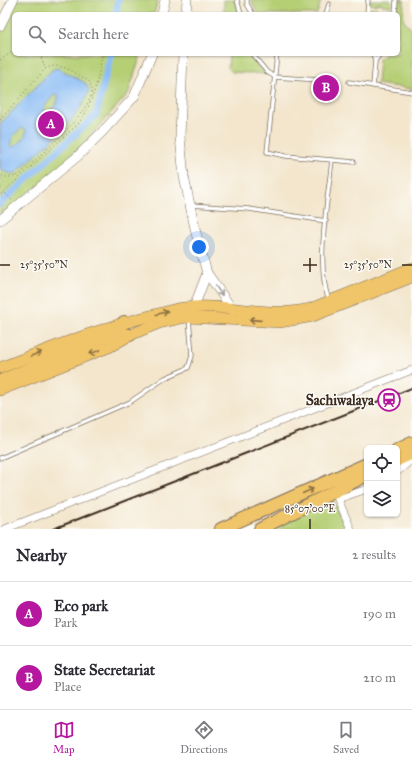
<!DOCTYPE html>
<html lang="en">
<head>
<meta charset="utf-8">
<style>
	body { margin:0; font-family:"IM FELL Great Primer",serif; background:#f2f2f3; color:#2b2b33 }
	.controls { position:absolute; right:12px; bottom:12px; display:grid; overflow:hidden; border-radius:6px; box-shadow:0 1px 3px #0004 }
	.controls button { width:36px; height:36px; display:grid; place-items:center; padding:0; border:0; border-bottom:1px solid #e1e1e2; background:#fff; color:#2b2b33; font:20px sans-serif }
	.you { position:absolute; left:199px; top:247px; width:14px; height:14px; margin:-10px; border:3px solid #fff; border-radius:50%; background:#1a73e8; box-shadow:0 0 0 6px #1a73e833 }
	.badge { display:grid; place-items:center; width:26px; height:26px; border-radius:50%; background:#b5179e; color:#fff; font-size:13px; font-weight:700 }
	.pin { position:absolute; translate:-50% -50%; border:2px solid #fff; box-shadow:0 1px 4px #0006 }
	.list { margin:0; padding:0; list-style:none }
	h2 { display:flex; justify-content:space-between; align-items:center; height:52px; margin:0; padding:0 16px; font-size:17px }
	h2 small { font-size:13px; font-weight:400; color:#7c7c81 }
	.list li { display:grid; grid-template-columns:26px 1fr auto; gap:12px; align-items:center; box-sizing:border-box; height:64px; padding:0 16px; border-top:1px solid #e1e1e2 }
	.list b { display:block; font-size:15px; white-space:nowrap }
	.list p { margin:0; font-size:13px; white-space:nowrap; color:#7c7c81 }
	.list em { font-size:13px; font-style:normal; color:#7c7c81 }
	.icon { flex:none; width:22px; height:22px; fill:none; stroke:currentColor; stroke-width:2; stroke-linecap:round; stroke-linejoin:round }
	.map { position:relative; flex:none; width:412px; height:529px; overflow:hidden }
	.search { position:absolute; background:#fff; box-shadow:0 1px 3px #0004; left:12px; right:12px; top:12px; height:44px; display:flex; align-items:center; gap:10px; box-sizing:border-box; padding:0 14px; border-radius:6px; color:#7c7c81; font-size:15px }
	.sheet { height:180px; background:#fff }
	nav { display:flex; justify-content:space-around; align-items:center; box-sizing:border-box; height:56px; border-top:1px solid #e1e1e2; background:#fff; font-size:11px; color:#7c7c81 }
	nav a { display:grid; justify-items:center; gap:2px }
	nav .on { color:#b5179e }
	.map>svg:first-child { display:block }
	.green { fill:#b5cf75; stroke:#787c4a }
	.water { fill:#88bbf5; stroke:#62728a; fill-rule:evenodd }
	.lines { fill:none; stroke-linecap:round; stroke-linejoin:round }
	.canal { stroke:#88bbf5; stroke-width:7 }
	.service-casing { stroke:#7b6c5b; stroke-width:5 }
	.minor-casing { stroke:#7b6c5b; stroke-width:8 }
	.tertiary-casing { stroke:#7b6c5b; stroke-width:10 }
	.primary-casing { stroke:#7b6c5b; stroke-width:12 }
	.trunk-casing { stroke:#7b6c5b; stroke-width:14 }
	.path { stroke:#7b6c5b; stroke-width:1; stroke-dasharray:1 3; stroke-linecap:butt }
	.service { stroke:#fff; stroke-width:3.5 }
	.minor { stroke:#fff; stroke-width:7 }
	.tertiary { stroke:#fff; stroke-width:9 }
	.primary { stroke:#f0c469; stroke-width:11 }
	.trunk { stroke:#f0c469; stroke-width:12 }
	.rail { stroke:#3b2a1e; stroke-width:2 }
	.oneway { stroke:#a79f9a }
	.oneway2 { stroke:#8c6f40 }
	.ticks { fill:none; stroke:#3b2a1e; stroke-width:1.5 }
	.labels { text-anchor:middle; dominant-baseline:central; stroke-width:3; stroke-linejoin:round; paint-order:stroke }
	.poi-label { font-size:14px; font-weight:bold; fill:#3b2a1e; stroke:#fdfcf7; text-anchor:end }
	.ticks-label { font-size:10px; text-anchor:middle; fill:#3b2a1e; stroke:#fdfcf7; stroke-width:3; stroke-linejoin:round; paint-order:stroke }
</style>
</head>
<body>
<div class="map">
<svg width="412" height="529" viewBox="0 0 412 529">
	<rect width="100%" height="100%" fill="#fdfcf7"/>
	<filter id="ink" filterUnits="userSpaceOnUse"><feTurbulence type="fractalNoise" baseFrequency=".025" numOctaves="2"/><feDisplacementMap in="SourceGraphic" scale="8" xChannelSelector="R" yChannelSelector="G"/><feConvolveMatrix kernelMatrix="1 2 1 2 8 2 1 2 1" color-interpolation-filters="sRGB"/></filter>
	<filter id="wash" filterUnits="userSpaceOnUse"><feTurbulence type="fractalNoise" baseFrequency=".012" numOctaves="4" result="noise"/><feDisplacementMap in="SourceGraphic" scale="16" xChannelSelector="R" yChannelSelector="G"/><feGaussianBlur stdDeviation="0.9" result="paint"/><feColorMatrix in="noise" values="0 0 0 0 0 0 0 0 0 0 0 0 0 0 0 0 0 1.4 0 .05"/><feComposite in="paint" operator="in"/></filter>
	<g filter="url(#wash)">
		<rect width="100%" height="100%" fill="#f3e6cd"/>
		<g class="green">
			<path d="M17 0H158L154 14H14V54H141L128 94 74 154 0 223V23Z"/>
			<path d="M224 0H234L241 14H224Z"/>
			<path d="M251 0H321L317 14H258Z"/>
			<path d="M369 0H391V6L383 5 380 3 375 5 369 4Z"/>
			<path d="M398 0H404L403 19 412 30V89L377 84 379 59 387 54H398Z"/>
			<path d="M376 8 379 11 390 9V14H368L369 9Z"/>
			<path d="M229 54H250L258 67 268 74 232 72 228 68Z"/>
			<path d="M331 497 346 529H270Z"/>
		</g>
		<path class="water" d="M58 68 85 83 89 90C81 119 38 152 16 173 9 174 5 173 0 168V124L53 69ZM54 95H58C59 103 53 108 47 113L43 111 45 106ZM22 128 26 130C26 139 20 143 12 147L10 145 13 136Z"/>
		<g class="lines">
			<g class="canal">
				<path d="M116 14 118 0"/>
				<path d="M0 204 96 115 111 54"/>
			</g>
		</g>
	</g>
	<g filter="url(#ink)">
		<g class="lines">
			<g class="service-casing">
				<g id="service">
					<path d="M237 0 241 14"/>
					<path d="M247 0V4L253 14"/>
					<path d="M326 14 329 4"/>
					<path d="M367 14 368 0"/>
					<path d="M395 14 396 0"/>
					<path d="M252 54 267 72 275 77 335 81"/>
					<path d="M277 54 267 152 286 156 332 160C328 198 315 266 329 300"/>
					<path d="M375 61 380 54"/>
					<path d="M349 82 412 92"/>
					<path d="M373 86 375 62 373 54"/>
					<path d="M332 160 354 162"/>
					<path d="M191 205 249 209 326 221"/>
					<path d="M0 458 130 402 165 378 188 368 192 356 189 318"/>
				</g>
			</g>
			<g class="minor-casing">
				<g id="minor">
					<path d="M397 472 409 462"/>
					<path d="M334 490 351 529"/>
					<path d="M338 499 367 489"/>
					<path d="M5 529 412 370"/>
				</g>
			</g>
			<g class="tertiary-casing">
				<g id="tertiary">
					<path d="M162 14 165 0"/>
					<path d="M186 14 187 0"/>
					<path d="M0 26 13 0"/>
					<path d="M183 54 180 137 184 177 196 233 207 273 232 309"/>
					<path d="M0 220 78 156 104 130 134 97 152 54"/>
					<path d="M194 307 207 273"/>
				</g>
			</g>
			<g class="primary-casing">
				<g id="primary">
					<path d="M0 368C52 348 100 328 154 315 164 313 174 309 184 308 226 302 266 319 310 309L412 268"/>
					<path d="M0 390 109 347 130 335 159 323 186 317 280 322 313 316 412 277"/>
				</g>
			</g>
			<g class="trunk-casing">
				<g id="trunk">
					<path d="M114 333 130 335"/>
					<path d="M0 381 114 333 124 322"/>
					<path d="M397 450 412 443"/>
					<path d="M397 460 412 453"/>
					<path d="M221 529 367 464"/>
					<path d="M260 529 367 475"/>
				</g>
			</g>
			<g class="path">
				<path d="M40 54 45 68"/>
				<path d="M0 60 14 51"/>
				<path d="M0 120 45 69C60 60 76 74 89 81 90 84 92 88 92 91 92 111 35 160 19 175 13 177 5 179 0 174"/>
				<path d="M0 188 4 192 0 195"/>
				<path d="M12 200 4 192 79 123C94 101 98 80 102 54"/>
			</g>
			<use href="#service" class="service"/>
			<use href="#minor" class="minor"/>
			<use href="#tertiary" class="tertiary"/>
			<use href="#primary" class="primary"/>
			<use href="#trunk" class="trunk"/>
			<path class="rail" d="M53 529 412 388"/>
		</g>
		<defs><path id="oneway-shaft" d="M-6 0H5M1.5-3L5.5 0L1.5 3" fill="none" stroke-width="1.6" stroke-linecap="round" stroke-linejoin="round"/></defs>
		<use class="oneway" href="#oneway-shaft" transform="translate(219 291) rotate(56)"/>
		<g class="oneway2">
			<use href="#oneway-shaft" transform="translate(162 313) rotate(-14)"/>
			<use href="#oneway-shaft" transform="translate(255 320) rotate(-176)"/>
			<use href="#oneway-shaft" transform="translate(95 352) rotate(158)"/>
			<use href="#oneway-shaft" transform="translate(36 354) rotate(-21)"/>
			<use href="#oneway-shaft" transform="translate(308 491) rotate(-25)"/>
		</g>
	</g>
	<path class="ticks" d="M310 258V272M0 265H10M303 265H317M402 265H412M310 519V529"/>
	<defs>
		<g id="station-ring" transform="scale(1.15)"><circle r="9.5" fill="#fdfcf7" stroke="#b5179e" stroke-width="1.5"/><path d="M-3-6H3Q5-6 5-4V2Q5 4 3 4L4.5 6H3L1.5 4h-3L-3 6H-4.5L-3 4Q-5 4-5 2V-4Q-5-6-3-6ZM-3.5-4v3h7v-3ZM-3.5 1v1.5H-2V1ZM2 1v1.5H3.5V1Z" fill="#b5179e"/></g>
	</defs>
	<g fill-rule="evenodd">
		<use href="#station-ring" x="389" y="400"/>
	</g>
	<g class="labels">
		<g class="poi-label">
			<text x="374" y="400">Sachiwalaya</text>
		</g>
	</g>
	<g class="ticks-label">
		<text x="44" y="268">25°35'50"N</text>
		<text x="368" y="268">25°35'50"N</text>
		<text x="310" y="512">85°07'00"E</text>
	</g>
</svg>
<div class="controls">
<button><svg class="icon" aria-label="locate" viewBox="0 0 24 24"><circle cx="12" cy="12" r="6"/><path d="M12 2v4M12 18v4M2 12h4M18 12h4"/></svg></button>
<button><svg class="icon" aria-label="layers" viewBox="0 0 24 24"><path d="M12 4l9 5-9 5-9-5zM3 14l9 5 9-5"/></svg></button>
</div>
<div class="you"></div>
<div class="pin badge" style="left:51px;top:124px">A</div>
<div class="pin badge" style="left:326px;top:88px">B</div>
<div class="search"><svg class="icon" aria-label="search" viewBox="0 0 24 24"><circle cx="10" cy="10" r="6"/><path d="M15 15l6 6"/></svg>Search here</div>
</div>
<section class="sheet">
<h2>Nearby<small>2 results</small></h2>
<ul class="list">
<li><span class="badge">A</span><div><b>Eco park</b><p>Park</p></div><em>190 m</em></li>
<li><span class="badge">B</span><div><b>State Secretariat</b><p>Place</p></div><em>210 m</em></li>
</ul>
</section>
<nav>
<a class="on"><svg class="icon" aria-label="map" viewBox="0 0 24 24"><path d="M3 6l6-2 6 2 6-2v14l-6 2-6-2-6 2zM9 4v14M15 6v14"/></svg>Map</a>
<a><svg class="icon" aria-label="directions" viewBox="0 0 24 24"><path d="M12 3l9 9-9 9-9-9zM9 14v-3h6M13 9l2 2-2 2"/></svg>Directions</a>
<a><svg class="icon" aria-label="saved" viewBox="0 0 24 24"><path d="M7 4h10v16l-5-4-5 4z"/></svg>Saved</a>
</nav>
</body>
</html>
